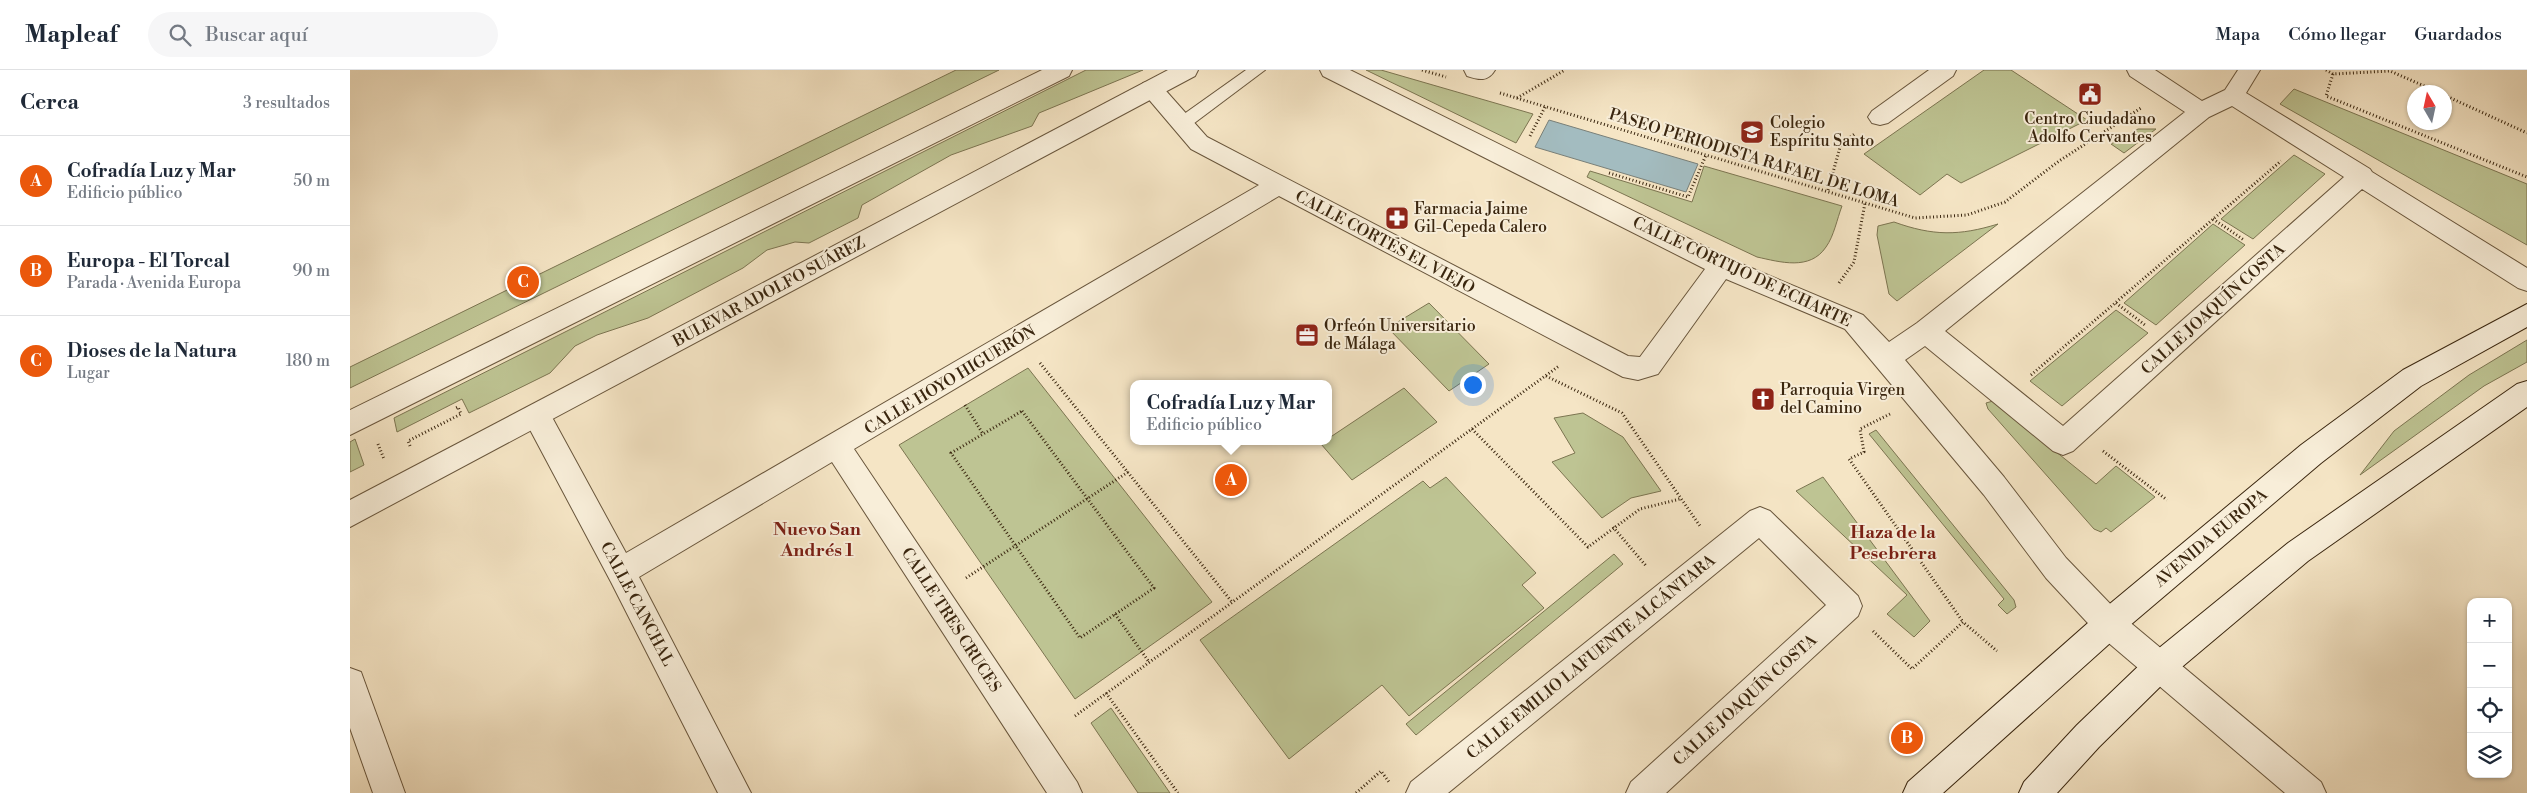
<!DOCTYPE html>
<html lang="es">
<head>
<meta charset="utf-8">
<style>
	body { margin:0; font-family:"Libre Bodoni",serif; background:#f6f6f7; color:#1f2937 }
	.controls { position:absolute; right:15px; bottom:15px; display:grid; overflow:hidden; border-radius:10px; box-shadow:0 1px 4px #0004 }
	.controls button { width:45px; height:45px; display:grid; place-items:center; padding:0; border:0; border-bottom:1px solid #e0e1e3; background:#fff; color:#1f2937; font:25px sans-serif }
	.compass { position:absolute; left:2057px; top:15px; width:45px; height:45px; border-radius:50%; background:#fff; box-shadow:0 1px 4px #0004; rotate:351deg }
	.you { position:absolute; left:1122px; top:314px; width:18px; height:18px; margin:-12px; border:4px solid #fff; border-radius:50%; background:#1a73e8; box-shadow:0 0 0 8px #1a73e833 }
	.badge { display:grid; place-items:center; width:32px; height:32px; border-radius:50%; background:#ea580c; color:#fff; font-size:16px; font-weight:700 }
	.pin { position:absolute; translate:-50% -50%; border:2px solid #fff; box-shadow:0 1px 5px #0006 }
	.popup { position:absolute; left:780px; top:310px; width:202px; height:65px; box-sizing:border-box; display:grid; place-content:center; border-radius:10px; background:#fff; filter:drop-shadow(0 1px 4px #0005); font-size:16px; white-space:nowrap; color:#747a83 }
	.popup b { font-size:19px; color:#1f2937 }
	.popup::after { content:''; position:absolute; left:50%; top:100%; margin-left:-10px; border:10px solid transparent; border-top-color:#fff }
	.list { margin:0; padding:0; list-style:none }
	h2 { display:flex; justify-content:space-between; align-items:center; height:65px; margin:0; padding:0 20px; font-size:21px }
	h2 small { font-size:16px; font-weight:400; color:#747a83 }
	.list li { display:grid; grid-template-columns:32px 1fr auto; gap:15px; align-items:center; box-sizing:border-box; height:90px; padding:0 20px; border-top:1px solid #e0e1e3 }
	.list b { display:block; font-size:19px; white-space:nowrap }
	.list p { margin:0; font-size:16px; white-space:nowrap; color:#747a83 }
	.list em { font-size:16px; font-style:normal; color:#747a83 }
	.icon { flex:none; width:28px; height:28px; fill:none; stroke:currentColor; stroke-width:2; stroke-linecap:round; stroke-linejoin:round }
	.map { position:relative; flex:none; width:2177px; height:723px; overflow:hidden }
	header { display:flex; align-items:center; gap:30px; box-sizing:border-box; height:70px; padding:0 25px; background:#fff; border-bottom:1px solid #e0e1e3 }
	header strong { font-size:24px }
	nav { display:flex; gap:28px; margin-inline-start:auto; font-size:18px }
	.search { width:350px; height:45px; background:#f6f6f7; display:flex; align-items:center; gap:12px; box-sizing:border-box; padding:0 18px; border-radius:28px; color:#747a83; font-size:19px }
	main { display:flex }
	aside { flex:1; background:#fff }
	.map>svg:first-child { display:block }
	.green { fill:#bec493; stroke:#7c7551 }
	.water { fill:#a3bcc0; stroke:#798079 }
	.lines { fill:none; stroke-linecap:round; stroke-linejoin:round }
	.service-casing { stroke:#69563c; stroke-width:2 }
	.pedestrian-casing { stroke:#69563c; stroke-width:2 }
	.minor-casing { stroke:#69563c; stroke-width:2 }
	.tertiary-casing { stroke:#69563c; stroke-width:2 }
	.secondary-casing { stroke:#3a260f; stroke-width:2 }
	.path { stroke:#3a260f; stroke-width:3; stroke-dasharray:1 2.5; stroke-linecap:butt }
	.service { fill:#f8eed9; fill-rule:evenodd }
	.pedestrian { fill:#f8eed9; fill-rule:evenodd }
	.minor { fill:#f8eed9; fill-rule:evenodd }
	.tertiary { fill:#f8eed9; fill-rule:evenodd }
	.secondary { fill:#f8eed9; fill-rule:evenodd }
	.labels { text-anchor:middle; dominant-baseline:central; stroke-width:4; stroke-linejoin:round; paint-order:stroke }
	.poi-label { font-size:16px; fill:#3a260f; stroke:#f8eed9; text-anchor:start }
	.street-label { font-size:16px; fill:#3a260f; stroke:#f8eed9 }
	.neighbourhood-label { font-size:18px; font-weight:bold; fill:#7a1f14; stroke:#f8eed9 }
</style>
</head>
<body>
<header>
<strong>Mapleaf</strong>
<div class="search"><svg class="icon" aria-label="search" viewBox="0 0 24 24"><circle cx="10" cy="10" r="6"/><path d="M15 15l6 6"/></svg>Buscar aquí</div>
<nav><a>Mapa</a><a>Cómo llegar</a><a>Guardados</a></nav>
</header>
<main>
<aside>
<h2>Cerca<small>3 resultados</small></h2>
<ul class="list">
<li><span class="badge">A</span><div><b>Cofradía Luz y Mar</b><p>Edificio público</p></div><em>50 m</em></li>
<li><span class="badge">B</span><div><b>Europa - El Torcal</b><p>Parada · Avenida Europa</p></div><em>90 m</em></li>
<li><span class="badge">C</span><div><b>Dioses de la Natura</b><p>Lugar</p></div><em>180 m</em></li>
</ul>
</aside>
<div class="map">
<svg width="2177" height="723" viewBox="0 0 2177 723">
	<rect width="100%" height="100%" fill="#f5e5c5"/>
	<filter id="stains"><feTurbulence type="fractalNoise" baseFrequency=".004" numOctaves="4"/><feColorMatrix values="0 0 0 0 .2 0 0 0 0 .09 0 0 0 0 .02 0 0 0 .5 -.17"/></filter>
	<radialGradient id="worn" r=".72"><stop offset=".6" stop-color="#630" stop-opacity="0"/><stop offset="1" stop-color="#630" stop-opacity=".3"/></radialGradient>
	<g class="green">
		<path d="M606 0H649L0 318V297Z"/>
		<path d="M736 0H793L689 43 682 56 601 85 512 135 508 148 459 173 445 172 417 180 393 198 298 248 247 265 225 276 200 303 119 343 112 329 47 362 44 348Z"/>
		<path d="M1016 0H1031L1183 44 1166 73Z"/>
		<path d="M1634 0H1661L1737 50 1611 113 1597 104 1570 125 1514 84Z"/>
		<path d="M1944 19 2177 114V175L1930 34Z"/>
		<path d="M1788 59H1806L1774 83 1761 74Z"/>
		<path d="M1944 85 1975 104 1903 169 1871 149Z"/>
		<path d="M1354 96 1492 136C1487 149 1484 166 1476 177 1460 201 1430 192 1407 187L1237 107 1240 101 1342 132Z"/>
		<path d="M1544 152C1583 166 1609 166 1648 154L1547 231 1539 224 1527 165 1528 156Z"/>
		<path d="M1863 154 1895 175 1806 255 1774 233Z"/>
		<path d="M1079 233 1139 294 1099 321 1038 258Z"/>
		<path d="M1766 240 1798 263 1712 336 1680 311Z"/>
		<path d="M2177 270V292L2134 316 2010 405 2044 361 2119 305Z"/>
		<path d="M678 298 862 532 725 629 549 375Z"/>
		<path d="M1054 318 1087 352 1002 410 971 374 978 371 979 368Z"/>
		<path d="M1643 331 1746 414 1766 396 1805 427 1761 462 1756 458 1751 462 1744 459 1638 339 1636 333Z"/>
		<path d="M1233 343 1273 367 1311 421 1281 428 1252 448 1202 392 1225 383 1204 348Z"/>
		<path d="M1526 360 1664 530 1666 537 1657 544 1648 535 1654 529 1519 364Z"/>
		<path d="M5 369 14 395 0 402V372Z"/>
		<path d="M1096 407 1186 503 1172 515 1194 538 1059 646 1032 615 939 689 850 570 1073 411 1080 418Z"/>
		<path d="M1473 407 1580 551 1564 567 1537 544 1557 525 1446 421Z"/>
		<path d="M1264 484 1273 494 1066 665 1056 654Z"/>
		<path d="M761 638 820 723H788L741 653Z"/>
	</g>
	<path class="water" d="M1199 50 1348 94 1336 122 1185 77Z"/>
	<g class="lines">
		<g class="service-casing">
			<path id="service" d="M896 0H915L839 57H827L825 53 827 49Z"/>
		</g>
		<g class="pedestrian-casing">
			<path id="pedestrian" d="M1114 0H1145C1138 12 1129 10 1117 6Z"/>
		</g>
		<g class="minor-casing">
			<g id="minor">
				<path d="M970 0H1000L1380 189 1513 245 1539 272 1567 253 1835 42 1780 6 1777 0H1805L1852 31 1875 20 1888 0H1910L1896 23 2020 99 2022 102 2177 198V221L2168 218 2012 119 1723 381 1713 385 1703 381 1575 276 1555 290 1654 407 1716 488 1770 544 1971 712 1976 723H1935L1748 564 1696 508 1634 425 1495 259 1376 209 1308 304 1288 310 1273 307 929 126 504 379 727 712 732 723H697L482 392 289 507 401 723H368L261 512 177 354 173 346 177 338 187 334 197 338 276 483 909 115 841 79 790 19 793 13 801 11 809 13 857 67 1278 286 1290 287 1355 199 973 6ZM1882 36 1994 107 1713 356 1595 261 1859 47Z"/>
				<path d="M1579 0H1606L1603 6 1538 53 1530 55 1522 53 1518 47 1522 41Z"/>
				<path d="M1410 437 1420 441 1508 526 1512 536 1508 546 1316 723H1276L1281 712 1476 535 1409 468 1098 723H1056L1061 712 1400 441Z"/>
				<path d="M0 598 11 602 55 723H23L0 658Z"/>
			</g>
		</g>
		<g class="tertiary-casing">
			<g id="tertiary">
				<path d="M692 0H722L719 6 0 365V340Z"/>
				<path d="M818 0H848L845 6 0 457V430Z"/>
			</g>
		</g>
		<g class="secondary-casing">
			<g id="secondary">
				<path d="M2177 234V257L2071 316 1971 393 1778 557 1593 723H1553L1558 712 1756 537 1951 375 2053 300Z"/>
				<path d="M2177 311V337L1958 491 1820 607 1749 677 1707 723H1669L1674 712 1727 655 1798 587 1938 473 2167 314Z"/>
			</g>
		</g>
		<g class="path">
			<path d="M1072 0 1096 7"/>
			<path d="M1976 0 1983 4 2040 1 2088 22"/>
			<path d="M1983 4 1976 26 2177 107"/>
			<path d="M1150 23 1565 148 1617 145 1655 132 1709 91 1791 38"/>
			<path d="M2094 25 2177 63"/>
			<path d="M1167 28 1215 0"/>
			<path d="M1180 66 1195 37"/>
			<path d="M1259 103 1338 127 1356 85"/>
			<path d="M1478 120 1491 74 1506 63"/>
			<path d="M1863 149 1894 170"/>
			<path d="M1489 213 1504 192 1515 133"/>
			<path d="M1766 233 1795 255"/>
			<path d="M690 293 882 532"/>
			<path d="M1681 305 1931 91"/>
			<path d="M1196 306 1272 343 1350 456"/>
			<path d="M615 335 633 364"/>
			<path d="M672 341 804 518 730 568 601 383Z"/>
			<path d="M1540 344 1510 359 1514 382 1499 389 1613 552"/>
			<path d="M1122 359 1238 477 1290 439 1330 429"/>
			<path d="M28 374 34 389"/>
			<path d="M60 376 58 371 111 344 108 337 106 338"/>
			<path d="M1753 381 1817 430"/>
			<path d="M1263 457 1297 497"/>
			<path d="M616 508 778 402"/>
			<path d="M765 544 799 592"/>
			<path d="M1523 561 1562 599 1613 552 1647 581"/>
			<path d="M756 623 828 723"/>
			<path d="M725 646 1209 296"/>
			<path d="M1006 723 1031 701 1039 712"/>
		</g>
		<use href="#service" class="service"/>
		<use href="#pedestrian" class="pedestrian"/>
		<use href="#minor" class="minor"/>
		<use href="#tertiary" class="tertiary"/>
		<use href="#secondary" class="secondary"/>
	</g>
	<defs>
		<g id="civic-square" transform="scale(1.25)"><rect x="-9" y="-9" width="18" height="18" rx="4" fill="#8f2418" stroke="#f8eed9"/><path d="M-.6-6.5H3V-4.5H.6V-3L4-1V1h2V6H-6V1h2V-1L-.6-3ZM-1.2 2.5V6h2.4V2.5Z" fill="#fff"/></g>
		<g id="school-square" transform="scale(1.25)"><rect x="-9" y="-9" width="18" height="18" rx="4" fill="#8f2418" stroke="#f8eed9"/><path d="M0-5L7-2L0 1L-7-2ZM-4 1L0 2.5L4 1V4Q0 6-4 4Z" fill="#fff"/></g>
		<g id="pharmacy-square" transform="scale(1.25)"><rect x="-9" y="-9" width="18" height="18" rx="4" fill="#8f2418" stroke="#f8eed9"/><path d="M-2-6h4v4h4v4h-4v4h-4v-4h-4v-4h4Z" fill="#fff"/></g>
		<g id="office-square" transform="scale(1.25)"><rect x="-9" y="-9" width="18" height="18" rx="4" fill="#8f2418" stroke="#f8eed9"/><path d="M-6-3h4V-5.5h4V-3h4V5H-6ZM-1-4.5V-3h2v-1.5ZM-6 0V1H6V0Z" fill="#fff"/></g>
		<g id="church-square" transform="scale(1.25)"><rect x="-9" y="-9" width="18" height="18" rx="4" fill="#8f2418" stroke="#f8eed9"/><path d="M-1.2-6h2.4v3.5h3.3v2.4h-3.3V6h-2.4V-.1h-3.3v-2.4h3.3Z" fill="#fff"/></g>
	</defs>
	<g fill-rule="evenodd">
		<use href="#civic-square" x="1740" y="24"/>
		<use href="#school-square" x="1402" y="62"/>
		<use href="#pharmacy-square" x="1047" y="148"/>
		<use href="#office-square" x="957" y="265"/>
		<use href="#church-square" x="1413" y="329"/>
	</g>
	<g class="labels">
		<g class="poi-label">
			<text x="1740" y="49" text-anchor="middle">Centro Ciudadano<tspan x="1740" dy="18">Adolfo Cervantes</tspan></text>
			<text x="1420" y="53">Colegio<tspan x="1420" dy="18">Espíritu Santo</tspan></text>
			<text x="1064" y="139">Farmacia Jaime<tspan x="1064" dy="18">Gil-Cepeda Calero</tspan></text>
			<text x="974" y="256">Orfeón Universitario<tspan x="974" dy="18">de Málaga</tspan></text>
			<text x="1430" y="320">Parroquia Virgen<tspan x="1430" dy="18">del Camino</tspan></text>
		</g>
		<g class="street-label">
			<text transform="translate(1404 88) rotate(17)">PASEO PERIODISTA RAFAEL DE LOMA</text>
			<text transform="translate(1035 172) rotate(28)">CALLE CORTÉS EL VIEJO</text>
			<text transform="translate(1392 202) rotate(25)">CALLE CORTIJO DE ECHARTE</text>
			<text transform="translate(419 222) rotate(-28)">BULEVAR ADOLFO SUÁREZ</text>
			<text transform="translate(1863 239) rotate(-42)">CALLE JOAQUÍN COSTA</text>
			<text transform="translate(600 310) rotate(-31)">CALLE HOYO HIGUERÓN</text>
			<text transform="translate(1861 468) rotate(-40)">AVENIDA EUROPA</text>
			<text transform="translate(287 534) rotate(62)">CALLE CANCHAL</text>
			<text transform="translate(601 550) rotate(57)">CALLE TRES CRUCES</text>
			<text transform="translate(1241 587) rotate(-39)">CALLE EMILIO LAFUENTE ALCÁNTARA</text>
			<text transform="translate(1395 630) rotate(-42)">CALLE JOAQUÍN COSTA</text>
		</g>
		<g class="neighbourhood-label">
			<text x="467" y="459">Nuevo San<tspan x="467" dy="21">Andrés 1</tspan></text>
			<text x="1543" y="462">Haza de la<tspan x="1543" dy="21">Pesebrera</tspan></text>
		</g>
	</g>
	<rect width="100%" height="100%" filter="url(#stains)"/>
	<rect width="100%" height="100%" fill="url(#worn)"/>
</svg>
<div class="controls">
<button>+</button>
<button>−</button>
<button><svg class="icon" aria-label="locate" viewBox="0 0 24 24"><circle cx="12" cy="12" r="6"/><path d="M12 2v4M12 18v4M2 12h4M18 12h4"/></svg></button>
<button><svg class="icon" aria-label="layers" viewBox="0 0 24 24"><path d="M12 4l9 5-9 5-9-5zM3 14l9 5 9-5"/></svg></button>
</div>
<svg class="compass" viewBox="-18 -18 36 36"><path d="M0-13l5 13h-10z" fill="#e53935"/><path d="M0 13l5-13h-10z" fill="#747a83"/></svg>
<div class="you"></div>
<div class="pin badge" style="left:881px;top:410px">A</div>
<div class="popup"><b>Cofradía Luz y Mar</b>Edificio público</div>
<div class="pin badge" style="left:1557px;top:668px">B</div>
<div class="pin badge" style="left:173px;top:212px">C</div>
</div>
</main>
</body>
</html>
